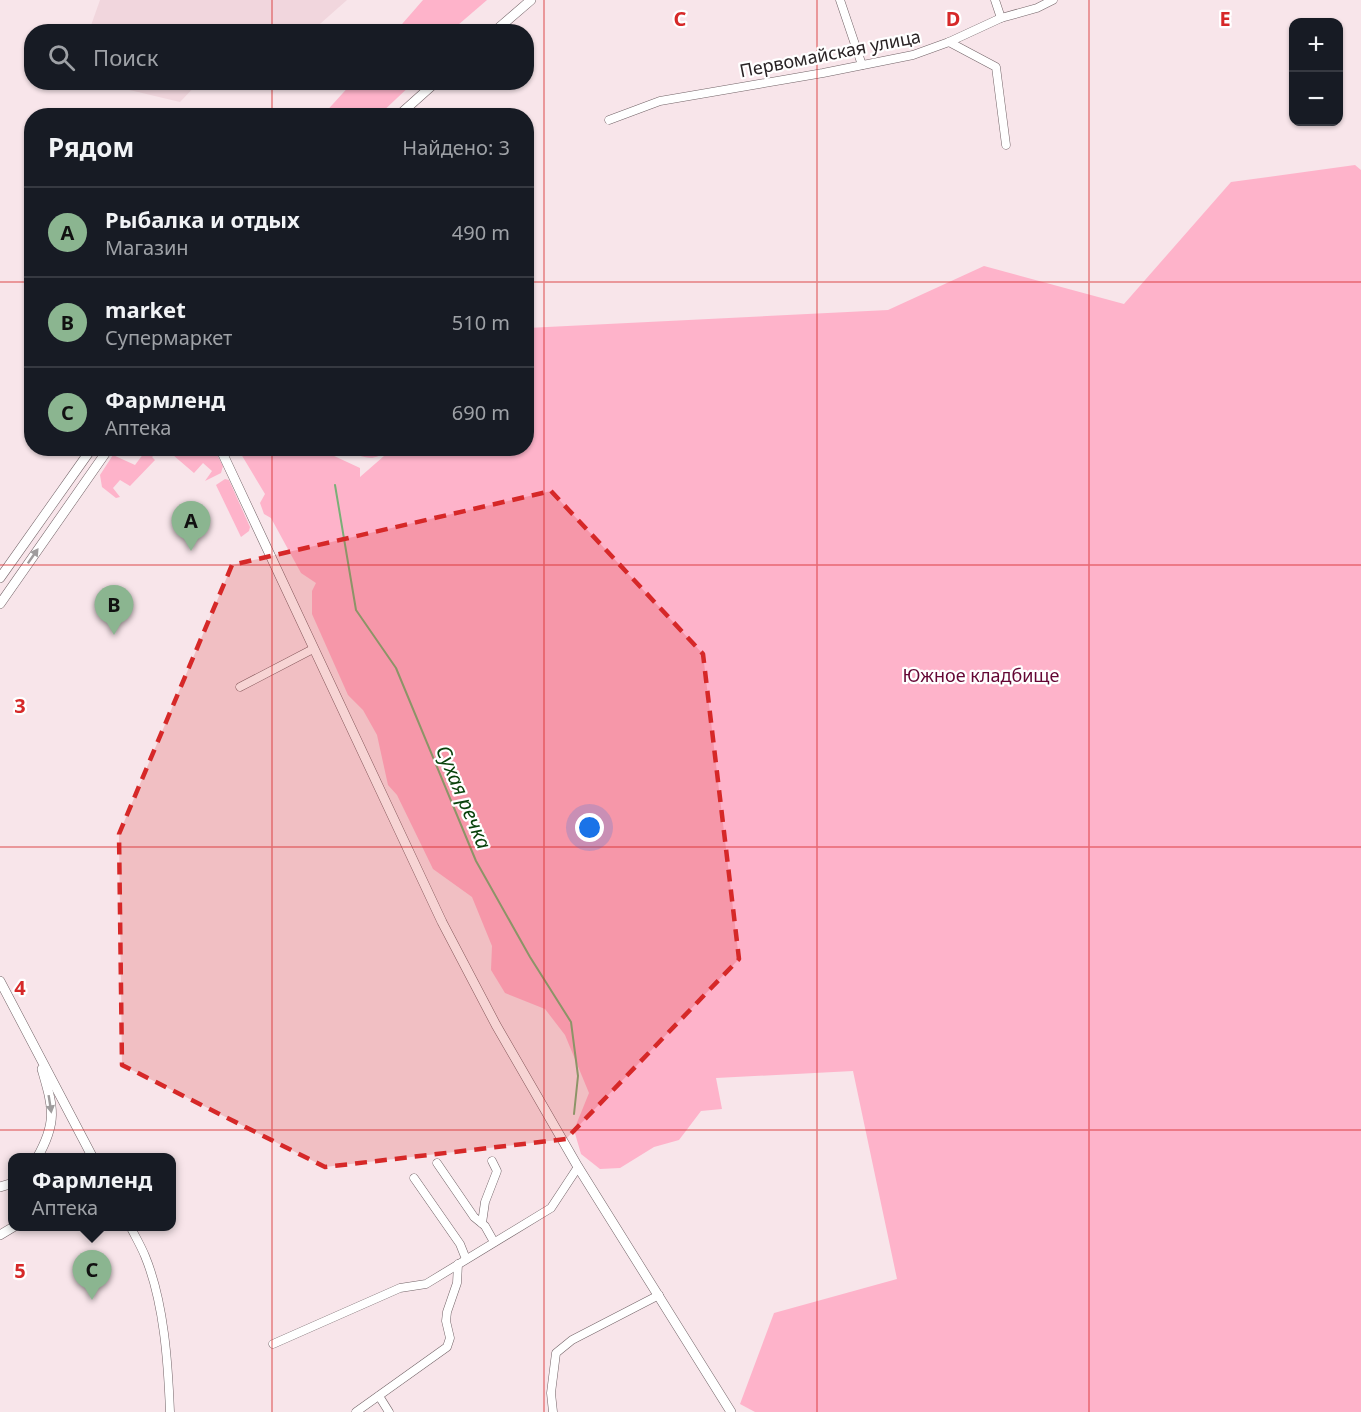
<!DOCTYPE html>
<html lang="ru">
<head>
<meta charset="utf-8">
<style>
	body { margin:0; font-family:"Noto Sans",sans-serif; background:#242831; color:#f1f3f6 }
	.controls { position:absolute; right:18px; top:18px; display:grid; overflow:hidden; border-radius:12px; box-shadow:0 2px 4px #0004 }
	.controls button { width:54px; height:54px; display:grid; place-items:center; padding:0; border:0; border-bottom:2px solid #363941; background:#171b24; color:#f1f3f6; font:30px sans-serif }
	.you { position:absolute; left:590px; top:828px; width:21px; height:21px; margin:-15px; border:4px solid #fff; border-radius:50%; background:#1a73e8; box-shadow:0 0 0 9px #1a73e833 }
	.badge { display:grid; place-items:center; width:39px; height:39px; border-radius:50%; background:#8bb590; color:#111; font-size:20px; font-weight:700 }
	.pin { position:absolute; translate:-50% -50px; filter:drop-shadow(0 2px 3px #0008) }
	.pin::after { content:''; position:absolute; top:32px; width:21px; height:18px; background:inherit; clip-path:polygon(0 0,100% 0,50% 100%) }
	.popup { position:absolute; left:8px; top:1153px; width:168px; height:78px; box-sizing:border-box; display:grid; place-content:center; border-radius:12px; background:#171b24; filter:drop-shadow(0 2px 4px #0005); font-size:20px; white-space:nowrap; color:#9ea1a6 }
	.popup b { font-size:22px; color:#f1f3f6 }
	.popup::after { content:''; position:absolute; left:50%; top:100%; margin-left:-12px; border:12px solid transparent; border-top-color:#171b24 }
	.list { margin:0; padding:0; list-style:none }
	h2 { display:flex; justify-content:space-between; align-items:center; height:78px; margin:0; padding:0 24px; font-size:26px }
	h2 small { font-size:20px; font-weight:400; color:#9ea1a6 }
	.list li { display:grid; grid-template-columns:39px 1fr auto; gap:18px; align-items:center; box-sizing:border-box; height:90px; padding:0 24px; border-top:2px solid #363941 }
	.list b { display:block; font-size:22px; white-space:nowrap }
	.list p { margin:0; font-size:20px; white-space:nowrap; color:#9ea1a6 }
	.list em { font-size:20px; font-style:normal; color:#9ea1a6 }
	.icon { flex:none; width:33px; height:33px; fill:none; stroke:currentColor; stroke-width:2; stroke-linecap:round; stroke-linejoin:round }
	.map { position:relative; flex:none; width:1361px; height:1412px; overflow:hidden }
	.search { position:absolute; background:#171b24; box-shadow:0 2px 4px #0004; left:24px; top:24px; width:510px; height:66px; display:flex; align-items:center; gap:15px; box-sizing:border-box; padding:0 21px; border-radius:24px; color:#9ea1a6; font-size:22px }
	.panel { position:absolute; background:#171b24; box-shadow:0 2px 4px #0004; left:24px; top:108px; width:510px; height:348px; border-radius:24px }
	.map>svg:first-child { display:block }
	.built { fill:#f1d6dd }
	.green { fill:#feb3ca }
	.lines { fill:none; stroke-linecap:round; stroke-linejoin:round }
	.stream { stroke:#7aaf77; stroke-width:2 }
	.minor-casing { stroke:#726367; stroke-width:9 }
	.major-casing { stroke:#726367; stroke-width:10 }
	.minor { stroke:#fff; stroke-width:8 }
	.major { stroke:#fff; stroke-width:9 }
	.oneway { fill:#9f9c9d }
	.marked { fill:#d62828; fill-opacity:0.2; stroke:#d62828; stroke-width:4.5; stroke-dasharray:12 8; stroke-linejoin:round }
	.grid { fill:none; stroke:#d62828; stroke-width:1.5; stroke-opacity:0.55 }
	.labels { text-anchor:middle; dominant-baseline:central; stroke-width:4.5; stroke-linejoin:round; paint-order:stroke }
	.street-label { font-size:18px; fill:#292325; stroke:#fff }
	.park-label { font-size:18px; fill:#640634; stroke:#fff }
	.water-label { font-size:20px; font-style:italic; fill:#08420b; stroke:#fff }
	.grid-label { font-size:20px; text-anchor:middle; font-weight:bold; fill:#d62828; stroke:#fff; stroke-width:4.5; stroke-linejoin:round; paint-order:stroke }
</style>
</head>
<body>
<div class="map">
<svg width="1361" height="1412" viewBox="0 0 1361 1412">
	<rect width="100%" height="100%" fill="#f8e5ea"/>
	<g class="built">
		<path d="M100 0H347L312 31H89Z"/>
		<path d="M100 83 198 82V83L180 102Z"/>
	</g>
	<g class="green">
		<path d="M423 0H487L451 31H396Z"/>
		<path d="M352 83V82L413 83 379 115H323Z"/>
		<path d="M1355 165 1361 170V1412H755L740 1404 774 1313 897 1279 853 1071 716 1078 722 1109 701 1111 679 1140 654 1147 620 1168 600 1169 581 1154 574 1130 589 1093 565 1035 545 1009 505 993 491 970 492 946 472 897 433 869 397 795 388 785 377 735 363 710 348 695 312 614V591L316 583 301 573 271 518 264 514 260 503 265 494 238 449H319L360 468V477L392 449 526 448 527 328 888 310 984 266 1124 304 1231 182Z"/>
		<path d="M156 449H214L223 466 221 473 205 481 212 471 203 463 194 473 166 449 160 454 157 452 152 457 155 460 130 486 120 480 113 488 120 497 116 498 102 487 100 475 113 455 135 465 147 449 154 451Z"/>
		<path d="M344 449 390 448V449C371 464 364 457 344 449Z"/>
		<path d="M225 479 229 480 250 527 249 531 241 537 216 485Z"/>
	</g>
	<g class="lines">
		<path class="stream" d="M335 485 356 610 396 668 476 861 530 957 571 1022 578 1076 574 1114"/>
		<g class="minor-casing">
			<g id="minor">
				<path d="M840 0 862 65"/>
				<path d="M995 0 1001 18"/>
				<path d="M949 42 996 67 1006 145"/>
				<path d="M609 120 660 101 823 73 913 55 949 42 1001 18 1037 8 1053 0"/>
				<path d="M240 687 313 649"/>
				<path d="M437 1163 474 1217 485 1226 494 1242"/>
				<path d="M414 1178 460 1244 466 1259"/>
				<path d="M482 1223 485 1202 497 1171 492 1161"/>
				<path d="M130 1226C135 1236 141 1246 145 1256 164 1302 168 1362 170 1412"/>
				<path d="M273 1344 400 1288 426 1284 551 1208 578 1167"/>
				<path d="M379 1396 389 1412"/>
				<path d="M356 1412 447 1347 450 1338 446 1321 447 1312 457 1283 458 1264"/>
				<path d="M553 1412 551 1393 556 1353 572 1340 659 1295"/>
			</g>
		</g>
		<g class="major-casing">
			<g id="major">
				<path d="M494 32 531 0"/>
				<path d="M398 116 436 82"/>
				<path d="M220 448 442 922 496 1025 578 1167 731 1412"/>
				<path d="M0 578 92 448"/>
				<path d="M0 604 109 448"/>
				<path d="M0 981 93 1158"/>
				<path d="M37 1158C58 1121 53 1107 42 1069"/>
				<path d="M0 1187 13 1183"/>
				<path d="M0 1235 15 1226"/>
			</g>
		</g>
		<use href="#minor" class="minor"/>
		<use href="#major" class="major"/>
	</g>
	<defs><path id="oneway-solid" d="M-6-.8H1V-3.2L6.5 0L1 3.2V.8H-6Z" transform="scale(1.5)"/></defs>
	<g class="oneway">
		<use href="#oneway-solid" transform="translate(33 556) rotate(-55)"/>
		<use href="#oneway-solid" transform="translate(50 1104) rotate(81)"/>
	</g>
	<path class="marked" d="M551 491 703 654 739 959 566 1139 325 1167 122 1065 119 834 232 565Z"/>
	<path class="grid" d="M272 0V32M544 0V1412M817 0V1412M1089 0V1412M272 82V116M0 282H32M526 282H1361M272 448V1412M0 565H1361M0 847H1361M0 1130H1361"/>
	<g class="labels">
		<g class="street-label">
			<text transform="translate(830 53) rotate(-11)">Первомайская улица</text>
		</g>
		<g class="park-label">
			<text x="981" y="675">Южное кладбище</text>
		</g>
		<g class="water-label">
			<text transform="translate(464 797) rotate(67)">Сухая речка</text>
		</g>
	</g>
	<g class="grid-label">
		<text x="680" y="26">C</text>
		<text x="953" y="26">D</text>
		<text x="1225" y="26">E</text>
		<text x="20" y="713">3</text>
		<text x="20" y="995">4</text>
		<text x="20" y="1278">5</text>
	</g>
</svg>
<div class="controls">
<button>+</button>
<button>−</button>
</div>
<div class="you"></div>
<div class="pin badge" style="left:191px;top:551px">A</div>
<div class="pin badge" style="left:114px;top:635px">B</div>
<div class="pin badge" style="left:92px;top:1300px">C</div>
<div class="popup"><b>Фармленд</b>Аптека</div>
<div class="search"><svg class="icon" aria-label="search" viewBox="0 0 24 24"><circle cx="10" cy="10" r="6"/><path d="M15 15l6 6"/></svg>Поиск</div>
<section class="panel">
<h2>Рядом<small>Найдено: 3</small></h2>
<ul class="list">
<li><span class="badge">A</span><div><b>Рыбалка и отдых</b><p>Магазин</p></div><em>490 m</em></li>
<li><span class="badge">B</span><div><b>market</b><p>Супермаркет</p></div><em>510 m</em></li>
<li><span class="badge">C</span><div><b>Фармленд</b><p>Аптека</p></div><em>690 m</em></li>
</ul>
</section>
</div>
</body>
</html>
